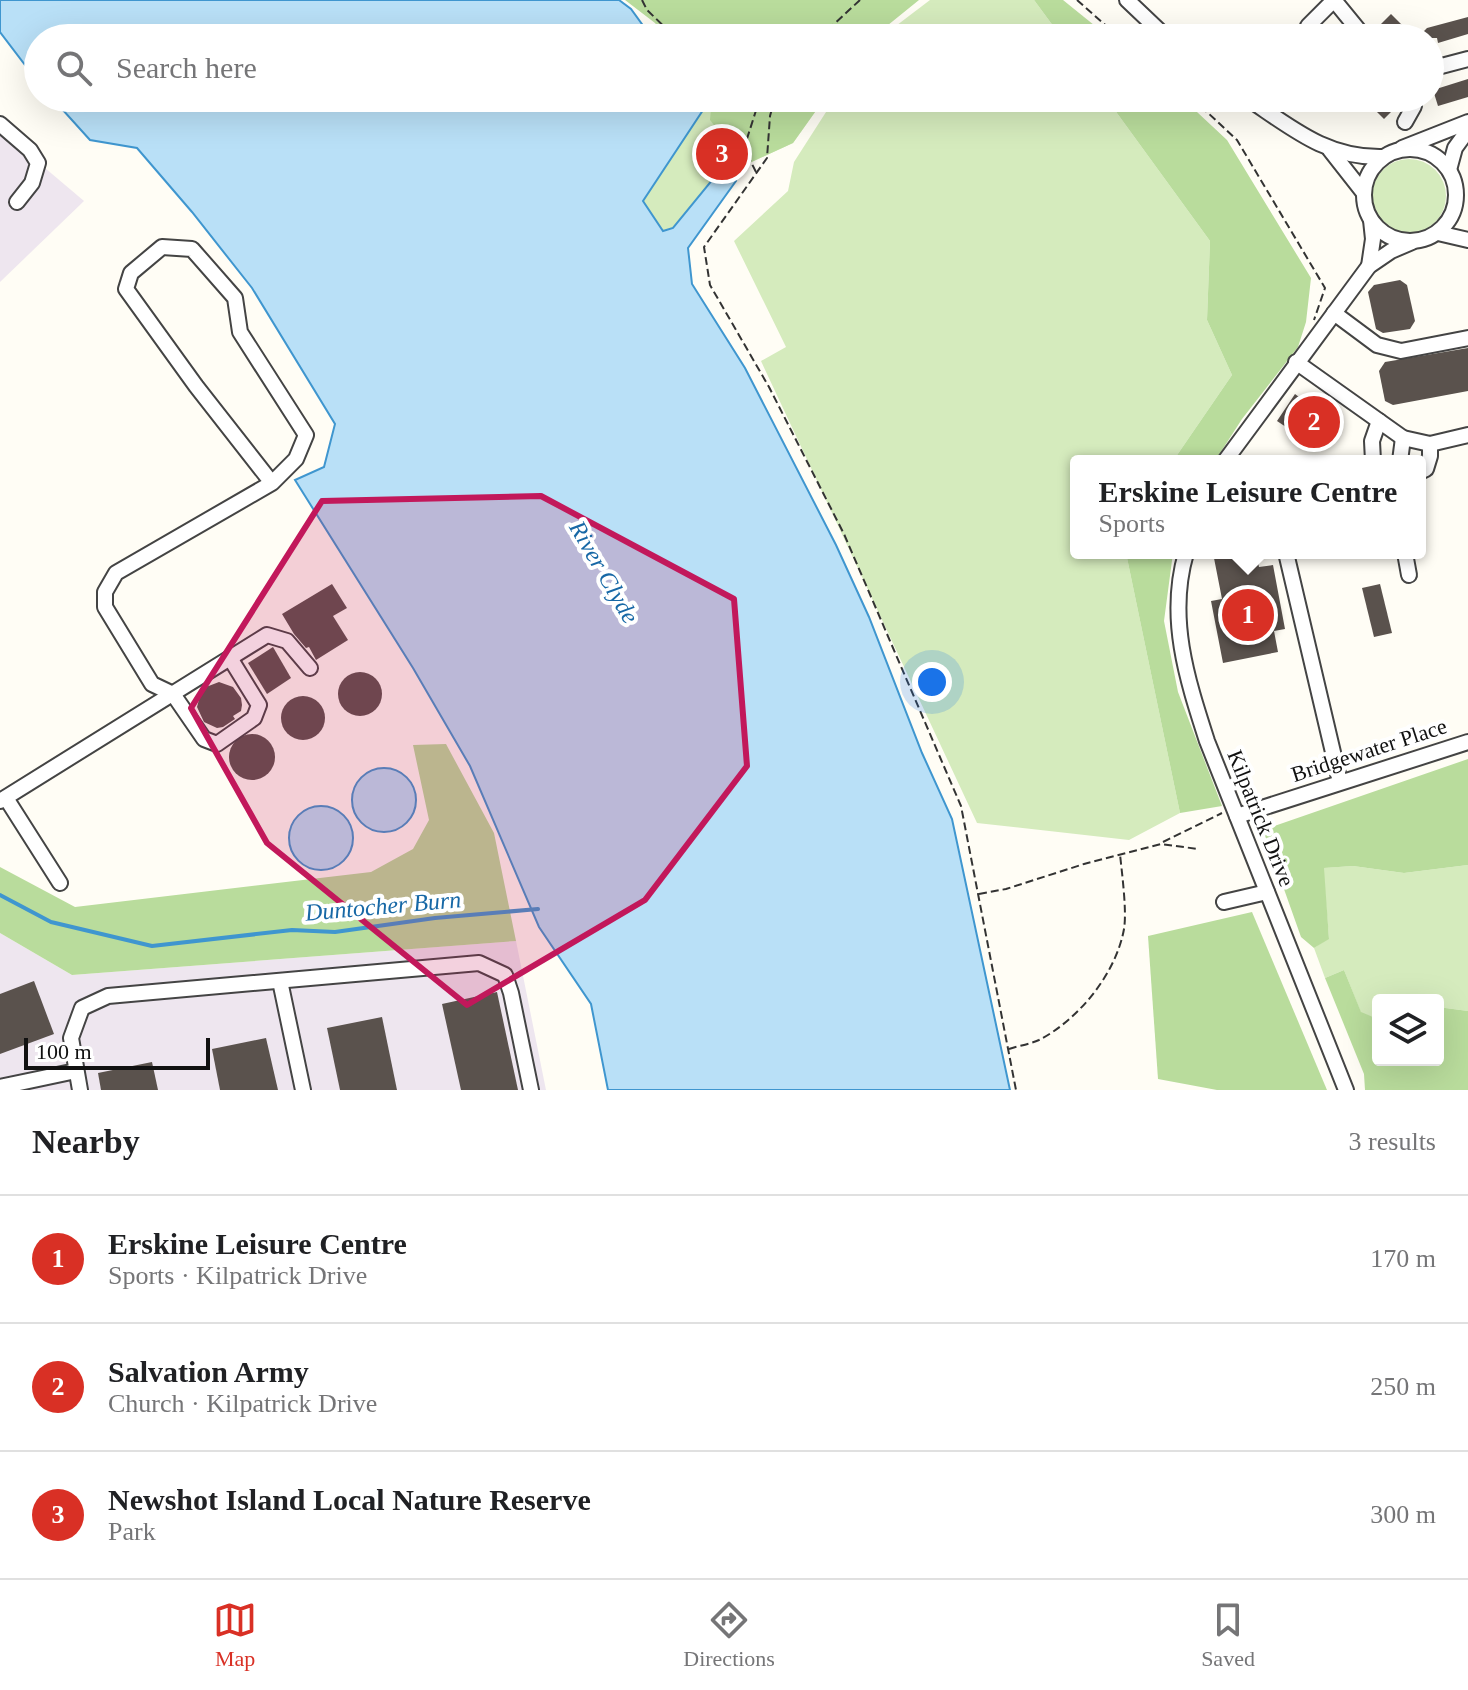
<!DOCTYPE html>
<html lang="en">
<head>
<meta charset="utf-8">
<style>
	body { margin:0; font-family:Georgia,serif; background:#f2f2f2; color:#202124 }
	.controls { position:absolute; right:24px; bottom:24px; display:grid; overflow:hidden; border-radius:8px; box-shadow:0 8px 32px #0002 }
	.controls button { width:72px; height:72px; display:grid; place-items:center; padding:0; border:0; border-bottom:2px solid #e0e0e0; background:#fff; color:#202124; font:40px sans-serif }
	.scale { position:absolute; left:24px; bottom:20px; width:186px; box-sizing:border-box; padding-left:8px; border:4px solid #111; border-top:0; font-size:22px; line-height:28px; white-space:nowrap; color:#111; -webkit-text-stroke:6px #fff; paint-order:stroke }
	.you { position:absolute; left:932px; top:682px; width:28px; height:28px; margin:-20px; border:6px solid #fff; border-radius:50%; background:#1a73e8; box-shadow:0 0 0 12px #1a73e833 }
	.badge { display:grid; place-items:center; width:52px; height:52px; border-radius:50%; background:#d93025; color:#fff; font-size:26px; font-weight:700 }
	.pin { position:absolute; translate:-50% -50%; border:4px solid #fff; box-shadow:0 2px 8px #0006 }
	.popup { position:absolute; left:1070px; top:455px; width:356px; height:104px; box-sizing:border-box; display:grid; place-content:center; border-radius:8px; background:#fff; filter:drop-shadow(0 2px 6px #0005); font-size:26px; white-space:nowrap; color:#757577 }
	.popup b { font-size:30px; color:#202124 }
	.popup::after { content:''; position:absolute; left:50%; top:100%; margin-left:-16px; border:16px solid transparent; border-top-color:#fff }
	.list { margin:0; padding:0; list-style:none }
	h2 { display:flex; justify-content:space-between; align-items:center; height:104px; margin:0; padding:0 32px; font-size:34px }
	h2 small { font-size:26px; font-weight:400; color:#757577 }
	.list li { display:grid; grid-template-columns:52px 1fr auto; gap:24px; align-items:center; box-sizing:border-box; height:128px; padding:0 32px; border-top:2px solid #e0e0e0 }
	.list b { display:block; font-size:30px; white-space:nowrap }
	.list p { margin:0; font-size:26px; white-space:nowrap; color:#757577 }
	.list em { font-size:26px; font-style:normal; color:#757577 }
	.icon { flex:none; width:44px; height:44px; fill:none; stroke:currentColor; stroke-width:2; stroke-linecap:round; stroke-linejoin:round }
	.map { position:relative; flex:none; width:1468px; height:1090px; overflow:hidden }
	.search { position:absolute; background:#fff; box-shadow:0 8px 32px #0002; left:24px; right:24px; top:24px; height:88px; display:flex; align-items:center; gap:20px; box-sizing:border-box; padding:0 28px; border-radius:44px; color:#757577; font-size:30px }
	.sheet { height:488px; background:#fff }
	nav { display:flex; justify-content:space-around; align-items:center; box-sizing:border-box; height:112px; border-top:2px solid #e0e0e0; background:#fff; font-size:22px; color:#757577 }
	nav a { display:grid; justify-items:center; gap:4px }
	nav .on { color:#d93025 }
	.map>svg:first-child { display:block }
	.industrial { fill:#eee6ef }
	.green { fill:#d5ebbd }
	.forest { fill:#b9dc9c }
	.water { fill:#b9e0f7; stroke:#3f96cf; stroke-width:2 }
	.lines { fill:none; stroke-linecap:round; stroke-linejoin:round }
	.stream { stroke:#3f96cf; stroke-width:4 }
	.building { fill:#5a524d }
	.minor-casing { stroke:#444; stroke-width:18 }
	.path { stroke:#333; stroke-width:2; stroke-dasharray:8 4; stroke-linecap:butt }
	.minor { stroke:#fff; stroke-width:14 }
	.marked { fill:#c2185b; fill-opacity:0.2; stroke:#c2185b; stroke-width:6; stroke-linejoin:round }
	.labels { text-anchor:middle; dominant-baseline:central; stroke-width:8; stroke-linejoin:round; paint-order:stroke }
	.street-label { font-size:22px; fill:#111; stroke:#fff }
	.water-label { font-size:24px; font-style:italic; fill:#1768a6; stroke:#fff }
</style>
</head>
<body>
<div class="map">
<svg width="1468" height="1090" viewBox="0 0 1468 1090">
	<rect width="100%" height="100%" fill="#fffdf5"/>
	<g class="industrial">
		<path d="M0 130 84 201 0 282Z"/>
		<path d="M0 933 72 975 516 941 546 1090H0Z"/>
	</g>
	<g class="green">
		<path d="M930 0H1034L1062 38H880Z"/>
		<path d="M711 98H825L793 143 745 165 730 176 717 174 673 228 662 231 643 201Z"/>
		<path d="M835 98H1106L1210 241 1207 320 1232 375 1173 461H1076V553H1126L1180 813 1129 840 977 823 761 361 786 347 734 241 788 191 794 162Z"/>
		<circle cx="1409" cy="196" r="37"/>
		<path d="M1468 865V1011L1438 1007V1000H1378V1019L1361 1013 1344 970 1325 978 1314 948 1329 938 1323 868 1353 866 1404 873Z"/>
	</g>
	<g class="forest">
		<path d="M625 0H919L872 38H666L655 23Z"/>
		<path d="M1034 0H1063L1110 38H1062Z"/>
		<path d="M712 98H825L793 143 745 165 710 120Z"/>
		<path d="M1106 98H1182L1227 140 1311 278 1306 322 1298 347 1242 419 1215 461H1173L1232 375 1207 320 1210 241Z"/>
		<path d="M1126 553H1173L1164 621 1178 692 1222 806 1180 813Z"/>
		<path d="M446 744 494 833 516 941 72 975 0 933V867L75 907 371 872 413 849 429 820 413 745Z"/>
		<path d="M1468 759V865L1404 873 1353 866 1324 868 1329 939 1314 948 1301 937 1263 830Z"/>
		<path d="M1252 912 1327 1090H1217L1158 1079 1148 936Z"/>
		<path d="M1344 970 1361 1012 1378 1019V1060H1438V1007L1468 1011V1090H1365L1364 1074 1325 978Z"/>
	</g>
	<g class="water">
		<path d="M0 0H619L631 9 652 38H38V82L0 32Z"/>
		<path d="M52 98H711L643 201 663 231 673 228 717 174 730 176 736 181 688 248 692 284 745 368 836 545 869 617 922 753 952 819 1010 1090H608L591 1004 539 927 470 766 413 668 295 480 324 467 335 424 252 288 192 212 137 148 90 140Z"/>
		<circle cx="384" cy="800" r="32"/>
		<circle cx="321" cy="838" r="32"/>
	</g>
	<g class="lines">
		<path class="stream" d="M0 895 51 922 152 946 292 930 335 932 435 918 538 909"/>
	</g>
	<g class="building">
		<path d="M1391 14 1415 38H1394L1381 24Z"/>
		<path d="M1468 17V34L1438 43 1437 38H1417L1427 28Z"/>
		<path d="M1468 79V97L1438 106 1433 90Z"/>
		<path d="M1363 98H1389L1397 106 1384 119Z"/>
		<path d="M1400 280 1407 285 1415 321 1410 329 1383 333 1376 329 1368 292 1374 285Z"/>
		<path d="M1468 348V391L1393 405 1385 401 1379 371 1385 362Z"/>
		<path d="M1295 394 1303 400 1306 396 1333 414 1321 433 1327 437 1319 449 1277 421Z"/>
		<path d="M1213 553H1256L1259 567 1273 565 1285 629 1274 631 1278 652 1223 663 1211 601 1222 599Z"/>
		<path d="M332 584 347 608 333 616 348 640 316 660 309 647 306 648 294 634 282 614Z"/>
		<path d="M1380 584 1392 633 1374 637 1362 588Z"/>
		<path d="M273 647 291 678 267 694 248 663Z"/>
		<circle cx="360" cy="694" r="22"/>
		<path d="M219 682 233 687 241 698 242 705 241 711 233 716 235 719 223 727 217 728 204 722 197 707 201 692 206 687Z"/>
		<circle cx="303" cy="718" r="22"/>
		<circle cx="252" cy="757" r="23"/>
		<path d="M34 981 54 1034 0 1054V994Z"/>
		<path d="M497 992 518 1090H461L442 1004Z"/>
		<path d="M382 1017 397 1090H340L327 1028Z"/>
		<path d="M266 1038 278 1090H220L212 1049Z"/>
		<path d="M152 1062 158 1090H101L98 1073Z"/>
	</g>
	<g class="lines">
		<g class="minor-casing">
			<g id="minor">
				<path d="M1127 0 1167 38"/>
				<path d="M1334 0 1365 38"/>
				<path d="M1308 26 1334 0"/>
				<path d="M1430 69 1468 59"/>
				<path d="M1247 98C1292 128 1326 158 1382 157"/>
				<path d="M1405 122 1414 106 1412 98"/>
				<path d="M0 124 30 150 38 163 32 183 17 202"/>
				<path d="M1402 148 1468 122"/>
				<circle cx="1410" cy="195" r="46"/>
				<path d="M1330 150 1363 192"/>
				<path d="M1449 170 1455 148 1468 130"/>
				<path d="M1438 233 1468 240"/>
				<path d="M1369 266 1373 239 1371 220"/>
				<path d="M1334 313 1377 345 1401 351 1468 338"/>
				<path d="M1296 362 1403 438 1430 444 1468 435"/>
				<path d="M1225 461 1369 266 1391 251 1412 242"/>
				<path d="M1373 461 1372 441 1379 421"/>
				<path d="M1400 461 1403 438"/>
				<path d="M1420 472 1426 469 1430 456V444"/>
				<path d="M1186 553C1167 618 1187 679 1207 741L1346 1090"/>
				<path d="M1405 553 1409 575"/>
				<path d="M1287 557 1340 782"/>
				<path d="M230 658 259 705 254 718 217 744 204 739 173 694 152 684 105 607V592L116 573 272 483 296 459 306 435 240 332 235 298 192 249 162 247 131 273 126 289 196 386 272 483"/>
				<path d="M6 798 60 883"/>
				<path d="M0 801 267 635 287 641 310 668"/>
				<path d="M1237 816 1468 742"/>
				<path d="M1224 902 1267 892"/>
				<path d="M280 981 303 1090"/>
				<path d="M0 1087 76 1071"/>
				<path d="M80 1090 71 1038 82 1008 108 996 479 963 505 975 511 993 531 1090"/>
			</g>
		</g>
		<g class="path">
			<path d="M642 0 647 10 676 38"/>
			<path d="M1077 0 1120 38"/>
			<path d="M819 38 860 0"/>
			<path d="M775 98 770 116 767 158 704 247 710 285 769 387 844 534 961 806 1016 1090"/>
			<path d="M1192 98 1237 140 1325 288 1314 320"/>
			<path d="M756 172 744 148 760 98"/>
			<path d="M1163 842 1222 813"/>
			<path d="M979 894 1006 889 1084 864 1161 844 1198 849"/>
			<path d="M1009 1049C1018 1046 1030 1044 1039 1040 1078 1020 1116 974 1124 929 1127 911 1122 874 1120 854"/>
		</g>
		<use href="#minor" class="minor"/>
	</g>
	<path class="marked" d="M541 496 734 599 747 766 645 900 467 1005 267 843 191 708 322 501Z"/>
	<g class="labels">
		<g class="street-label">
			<text transform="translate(1369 750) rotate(-18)">Bridgewater Place</text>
			<text transform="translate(1261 818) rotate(68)">Kilpatrick Drive</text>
		</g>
		<g class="water-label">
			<text transform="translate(604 572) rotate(60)">River Clyde</text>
			<text transform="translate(383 906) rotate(-5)">Duntocher Burn</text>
		</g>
	</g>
</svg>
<div class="controls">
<button><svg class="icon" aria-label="layers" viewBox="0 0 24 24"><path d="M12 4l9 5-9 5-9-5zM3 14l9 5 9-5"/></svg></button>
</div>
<div class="scale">100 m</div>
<div class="you"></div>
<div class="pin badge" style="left:1248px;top:615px">1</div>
<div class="popup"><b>Erskine Leisure Centre</b>Sports</div>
<div class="pin badge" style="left:1314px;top:422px">2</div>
<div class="pin badge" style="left:722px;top:154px">3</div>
<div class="search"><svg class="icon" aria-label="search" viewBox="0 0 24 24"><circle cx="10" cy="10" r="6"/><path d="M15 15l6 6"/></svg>Search here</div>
</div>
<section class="sheet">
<h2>Nearby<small>3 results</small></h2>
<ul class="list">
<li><span class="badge">1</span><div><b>Erskine Leisure Centre</b><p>Sports · Kilpatrick Drive</p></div><em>170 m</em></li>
<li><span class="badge">2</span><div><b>Salvation Army</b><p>Church · Kilpatrick Drive</p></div><em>250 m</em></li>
<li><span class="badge">3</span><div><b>Newshot Island Local Nature Reserve</b><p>Park</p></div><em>300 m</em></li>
</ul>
</section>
<nav>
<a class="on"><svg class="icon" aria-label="map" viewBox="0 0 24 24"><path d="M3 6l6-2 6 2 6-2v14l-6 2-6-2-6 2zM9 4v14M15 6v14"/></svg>Map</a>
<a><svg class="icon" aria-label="directions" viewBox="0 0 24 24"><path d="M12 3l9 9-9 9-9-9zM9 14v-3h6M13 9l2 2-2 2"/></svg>Directions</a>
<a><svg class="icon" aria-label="saved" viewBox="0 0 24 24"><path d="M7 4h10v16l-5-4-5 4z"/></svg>Saved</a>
</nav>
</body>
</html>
